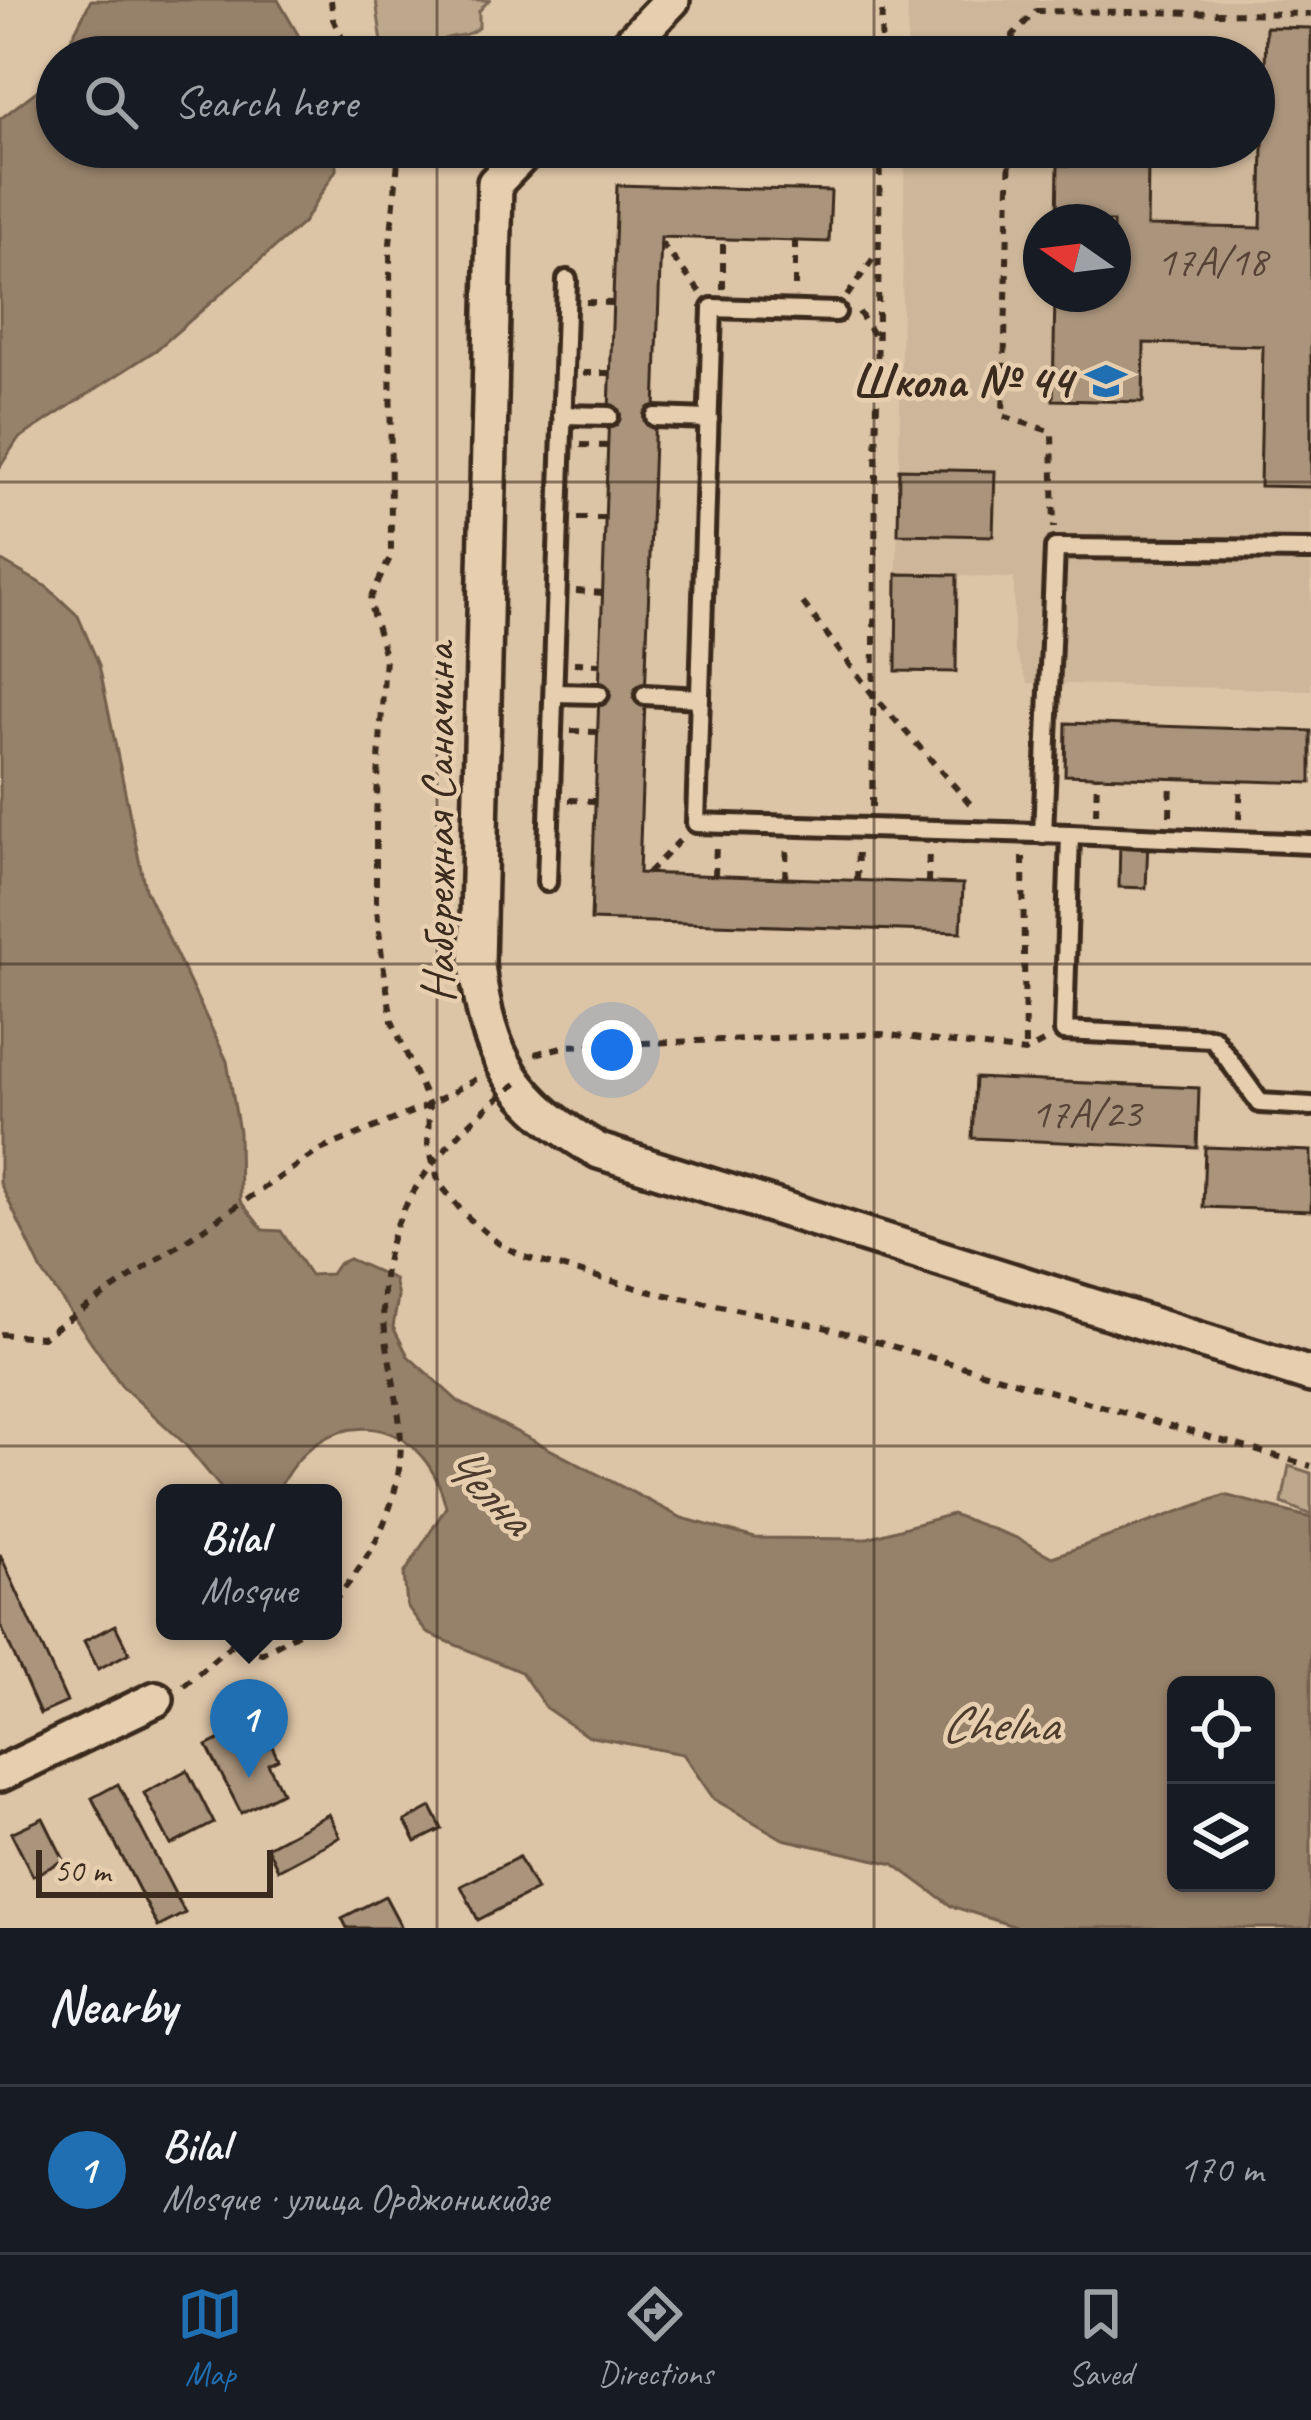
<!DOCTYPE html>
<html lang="en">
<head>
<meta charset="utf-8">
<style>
	body { margin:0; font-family:Caveat,sans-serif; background:#242831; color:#f1f3f6 }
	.controls { position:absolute; right:36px; bottom:36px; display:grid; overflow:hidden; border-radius:18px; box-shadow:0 3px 9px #0004 }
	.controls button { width:108px; height:108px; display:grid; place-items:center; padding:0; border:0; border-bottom:3px solid #363941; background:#171b24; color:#f1f3f6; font:60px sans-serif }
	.compass { position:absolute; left:1023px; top:204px; width:108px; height:108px; border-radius:50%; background:#171b24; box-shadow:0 3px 9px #0004; rotate:284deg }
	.scale { position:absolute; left:36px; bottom:30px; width:237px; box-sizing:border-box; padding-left:12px; border:6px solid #3b2a1e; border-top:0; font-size:33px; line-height:42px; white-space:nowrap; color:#3b2a1e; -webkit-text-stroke:9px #e6ceaf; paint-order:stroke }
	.you { position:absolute; left:612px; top:1050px; width:42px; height:42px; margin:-30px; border:9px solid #fff; border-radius:50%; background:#1a73e8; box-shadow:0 0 0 18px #1a73e833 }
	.badge { display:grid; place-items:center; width:78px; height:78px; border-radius:50%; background:#1f6fb2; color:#fff; font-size:39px; font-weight:700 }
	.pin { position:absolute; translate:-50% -99px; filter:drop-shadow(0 3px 6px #0008) }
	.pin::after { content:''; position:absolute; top:63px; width:42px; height:36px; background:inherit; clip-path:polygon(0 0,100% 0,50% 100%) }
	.popup { position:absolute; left:156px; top:1484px; width:186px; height:156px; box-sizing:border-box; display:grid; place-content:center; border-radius:18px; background:#171b24; filter:drop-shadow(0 3px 9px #0005); font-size:39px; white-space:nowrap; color:#9ea1a6 }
	.popup b { font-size:45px; color:#f1f3f6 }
	.popup::after { content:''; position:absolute; left:50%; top:100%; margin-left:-24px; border:24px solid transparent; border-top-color:#171b24 }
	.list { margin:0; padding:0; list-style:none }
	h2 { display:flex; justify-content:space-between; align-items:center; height:156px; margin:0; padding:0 48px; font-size:51px }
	h2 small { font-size:39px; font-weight:400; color:#9ea1a6 }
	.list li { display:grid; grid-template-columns:78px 1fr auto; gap:36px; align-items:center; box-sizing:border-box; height:168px; padding:0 48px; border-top:3px solid #363941 }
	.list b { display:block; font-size:45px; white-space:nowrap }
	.list p { margin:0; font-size:39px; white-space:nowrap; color:#9ea1a6 }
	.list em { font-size:39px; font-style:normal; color:#9ea1a6 }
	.icon { flex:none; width:66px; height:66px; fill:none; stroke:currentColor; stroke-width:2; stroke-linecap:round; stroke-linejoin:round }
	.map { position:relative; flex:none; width:1311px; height:1928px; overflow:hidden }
	.search { position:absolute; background:#171b24; box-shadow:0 3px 9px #0004; left:36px; right:36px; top:36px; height:132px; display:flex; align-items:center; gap:30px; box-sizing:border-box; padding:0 42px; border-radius:66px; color:#9ea1a6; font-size:45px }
	.sheet { height:324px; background:#171b24 }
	nav { display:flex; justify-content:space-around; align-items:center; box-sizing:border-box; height:168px; border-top:3px solid #363941; background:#171b24; font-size:33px; color:#9ea1a6 }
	nav a { display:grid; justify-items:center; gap:6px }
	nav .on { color:#1f6fb2 }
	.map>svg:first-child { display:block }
	.built { fill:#cdb699; fill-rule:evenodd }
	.green { fill:#bea88d; stroke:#7c6956; stroke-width:3 }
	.water { fill:#96816b; stroke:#725e4c; stroke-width:3; fill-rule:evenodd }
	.building { fill:#aa947c; stroke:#3b2a1e; stroke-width:3 }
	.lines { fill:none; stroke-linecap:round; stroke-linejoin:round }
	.lane-casing { stroke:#3b2a1e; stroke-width:26 }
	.street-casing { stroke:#3b2a1e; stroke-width:42 }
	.path { stroke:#3b2a1e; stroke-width:6; stroke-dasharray:9 9; stroke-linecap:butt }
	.lane { stroke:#e6ceaf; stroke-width:16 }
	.street { stroke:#e6ceaf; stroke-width:33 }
	.path-bridge { stroke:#3b2a1e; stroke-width:6; stroke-dasharray:9 9; stroke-linecap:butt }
	.grid { fill:none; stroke:#3b2a1e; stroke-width:3; stroke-opacity:0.55 }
	.labels { text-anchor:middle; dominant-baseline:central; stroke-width:9; stroke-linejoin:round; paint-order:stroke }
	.number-label { font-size:42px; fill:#574436 }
	.poi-label { font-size:48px; font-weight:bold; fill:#3b2a1e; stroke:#e6ceaf; text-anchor:end }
	.street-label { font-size:48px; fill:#3b2a1e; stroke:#e6ceaf }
	.water-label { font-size:51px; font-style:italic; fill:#4d3b2d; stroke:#e6ceaf }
</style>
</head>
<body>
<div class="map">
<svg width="1311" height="1928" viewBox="0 0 1311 1928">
	<rect width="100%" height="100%" fill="#dcc4a6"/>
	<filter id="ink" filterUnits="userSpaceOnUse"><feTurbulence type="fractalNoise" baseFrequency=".00833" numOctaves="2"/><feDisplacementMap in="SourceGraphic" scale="24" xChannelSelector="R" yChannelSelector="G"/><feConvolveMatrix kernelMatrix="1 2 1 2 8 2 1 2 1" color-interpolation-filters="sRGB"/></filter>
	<g filter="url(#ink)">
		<path class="built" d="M908 0H1311V690L1028 683 1014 648V578L897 574 905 147H1254V57H907ZM1041 222H1113V294H1041Z"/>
		<g class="green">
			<path d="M376 0H489L479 11V27C466 38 457 34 442 40 420 50 424 57 396 57L382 43Z"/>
			<path d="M1289 1466 1311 1473V1515L1282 1503Z"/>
		</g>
		<g class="water">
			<path d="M91 0H278L311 57H62Z"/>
			<path d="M57 68V147H337L336 170 303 223 156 350 18 439 0 467V119L51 80Z"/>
			<path d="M0 560 47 587 78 616 99 665 145 889 227 1061 239 1132 240 1201 263 1230 281 1231 310 1275 331 1274 338 1264 349 1259 394 1279 398 1297 393 1327 408 1356 459 1402 682 1518 755 1538 864 1539 952 1514 1017 1538 1052 1557 1225 1495 1311 1518V1928H1019L951 1906 894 1864 783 1839 714 1799 683 1754 587 1736 546 1708 521 1672 427 1633 407 1606 404 1574 446 1507C423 1408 319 1401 277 1493H225L184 1443 122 1386 42 1271 0 1183ZM1176 1685H1266V1883H1176Z"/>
		</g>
		<g class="building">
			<path d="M1266 27 1311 28V487L1260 486 1263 346 1144 343 1143 402 1053 400 1055 294H1113V222H1057L1058 165 1148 167 1147 226 1261 228Z"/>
			<path d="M617 185 831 191 829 242 661 237 639 873 963 884 961 932 591 920Z"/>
			<path d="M899 469 995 471 993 536 898 534Z"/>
			<path d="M897 574 957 575 956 672 896 671Z"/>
			<path d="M1066 723 1311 731V783L1065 775Z"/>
			<path d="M1120 840 1148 841 1146 888 1119 887Z"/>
			<path d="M975 1078 1199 1088 1197 1148 972 1138Z"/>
			<path d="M1205 1147 1311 1151V1211L1203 1207Z"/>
			<path d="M0 1554 67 1702 40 1714 0 1624Z"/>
			<path d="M115 1625 129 1653 98 1669 84 1641Z"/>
			<path d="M248 1725 261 1752 272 1746 278 1759 268 1764 282 1792 241 1813 207 1746Z"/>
			<path d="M187 1770 214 1823 171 1845 144 1793Z"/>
			<path d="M118 1784 185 1913 158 1927 92 1798Z"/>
			<path d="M431 1807 442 1829 416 1842 405 1821Z"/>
			<path d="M329 1814 340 1837 278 1870 267 1847Z"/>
			<path d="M43 1818 64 1860 33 1876 11 1833Z"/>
			<path d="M519 1857 536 1890 478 1920 461 1886Z"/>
			<path d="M385 1896 402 1928H347L342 1918Z"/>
		</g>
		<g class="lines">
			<g class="lane-casing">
				<g id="lane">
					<path d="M836 312 712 308 696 823 1070 834 1064 1031 1213 1038 1260 1103 1311 1106"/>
					<path d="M562 415 609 416"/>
					<path d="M655 417 709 419"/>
					<path d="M554 693 599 694"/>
					<path d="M645 695 700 698"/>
					<path d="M1043 834 1055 548 1311 550"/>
					<path d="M1070 834 1311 844"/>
					<path d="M547 882 567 280"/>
				</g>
			</g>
			<g class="street-casing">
				<g id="street">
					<path d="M617 57 672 0"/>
					<path d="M530 147 495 183 477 964C487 1059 516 1104 599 1151L1311 1375"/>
					<path d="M0 1774 156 1699"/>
				</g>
			</g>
			<g class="path">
				<path d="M331 0 333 19 351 57"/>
				<path d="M881 57 882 0"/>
				<path d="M1013 57V35L1036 11 1311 14"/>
				<path d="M403 147 398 161 390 244 391 556 369 601 385 656 376 815V901L382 957 392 1021 429 1105 428 1145 439 1183 464 1214 498 1243 524 1257 652 1292 828 1328 1311 1466"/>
				<path d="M1010 147 1003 416 1052 432 1054 528"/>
				<path d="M795 241V286"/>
				<path d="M661 243 700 292"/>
				<path d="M723 289V239"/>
				<path d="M847 296 877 253"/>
				<path d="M586 302 612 303"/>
				<path d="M859 312 877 341"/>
				<path d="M583 373H610"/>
				<path d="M581 445 608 446"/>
				<path d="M578 518H605"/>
				<path d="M576 591 603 593"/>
				<path d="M803 603 873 695 974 808"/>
				<path d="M574 663 600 664"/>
				<path d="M571 731 598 732"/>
				<path d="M569 800 595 801"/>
				<path d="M872 807 880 147"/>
				<path d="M1096 814 1097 776"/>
				<path d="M1170 816 1171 778"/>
				<path d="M1239 819 1241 780"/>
				<path d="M1023 857 1025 1052"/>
				<path d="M648 873 683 837"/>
				<path d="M715 876 716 843"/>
				<path d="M785 878 787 846"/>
				<path d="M857 880 858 848"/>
				<path d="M928 883 929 850"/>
				<path d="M535 1054 566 1046 881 1034 1025 1052 1045 1041"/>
				<path d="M0 1334 42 1337 320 1150 429 1105 480 1077"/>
				<path d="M184 1685 231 1645 262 1653 302 1631"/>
			</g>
			<use href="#lane" class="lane"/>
			<use href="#street" class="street"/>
			<path class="path-bridge" d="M333 1602C376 1554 406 1492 400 1426 396 1381 381 1336 383 1290 387 1199 451 1134 519 1082"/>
		</g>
	</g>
	<path class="grid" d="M437 0V57M874 0V57M437 147V1928M874 147V1928M0 482H1311M0 964H1311M0 1446H1311"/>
	<defs>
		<g id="school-bare" transform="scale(3.24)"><path d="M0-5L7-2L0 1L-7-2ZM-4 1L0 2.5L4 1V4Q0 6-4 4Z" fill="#1f6fb2" stroke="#e6ceaf" stroke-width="2.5" paint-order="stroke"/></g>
	</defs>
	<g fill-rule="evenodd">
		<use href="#school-bare" x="1106" y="381"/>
	</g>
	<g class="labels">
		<g class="number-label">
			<text x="1212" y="261">17А/18</text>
			<text x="1086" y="1113">17А/23</text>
		</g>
		<g class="poi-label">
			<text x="1072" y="381">Школа № 44</text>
		</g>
		<g class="street-label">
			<text transform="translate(438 823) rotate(-90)">Набережная Саначина</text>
		</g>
		<g class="water-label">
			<text transform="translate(488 1489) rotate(45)">Челна</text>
			<text x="999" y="1724">Chelna</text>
		</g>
	</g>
</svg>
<div class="controls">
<button><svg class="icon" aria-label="locate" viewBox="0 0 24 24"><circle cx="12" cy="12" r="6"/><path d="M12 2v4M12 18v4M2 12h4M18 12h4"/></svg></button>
<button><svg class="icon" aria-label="layers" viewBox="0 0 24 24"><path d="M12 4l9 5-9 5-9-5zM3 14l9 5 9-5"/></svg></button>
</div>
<svg class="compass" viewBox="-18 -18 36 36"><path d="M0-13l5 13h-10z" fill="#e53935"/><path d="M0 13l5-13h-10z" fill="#9ea1a6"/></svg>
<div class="scale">50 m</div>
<div class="you"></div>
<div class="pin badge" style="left:249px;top:1778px">1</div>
<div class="popup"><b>Bilal</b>Mosque</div>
<div class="search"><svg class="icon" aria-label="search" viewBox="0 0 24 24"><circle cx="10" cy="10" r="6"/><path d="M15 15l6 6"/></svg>Search here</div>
</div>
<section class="sheet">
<h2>Nearby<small></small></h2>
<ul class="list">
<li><span class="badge">1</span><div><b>Bilal</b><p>Mosque · улица Орджоникидзе</p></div><em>170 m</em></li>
</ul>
</section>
<nav>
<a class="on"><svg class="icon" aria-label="map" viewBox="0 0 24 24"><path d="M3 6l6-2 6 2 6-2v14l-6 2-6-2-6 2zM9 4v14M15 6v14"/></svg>Map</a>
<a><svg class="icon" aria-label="directions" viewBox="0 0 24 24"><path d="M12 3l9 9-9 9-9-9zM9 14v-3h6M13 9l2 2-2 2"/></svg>Directions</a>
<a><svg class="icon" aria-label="saved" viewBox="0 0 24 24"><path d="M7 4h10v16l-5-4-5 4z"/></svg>Saved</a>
</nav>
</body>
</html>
